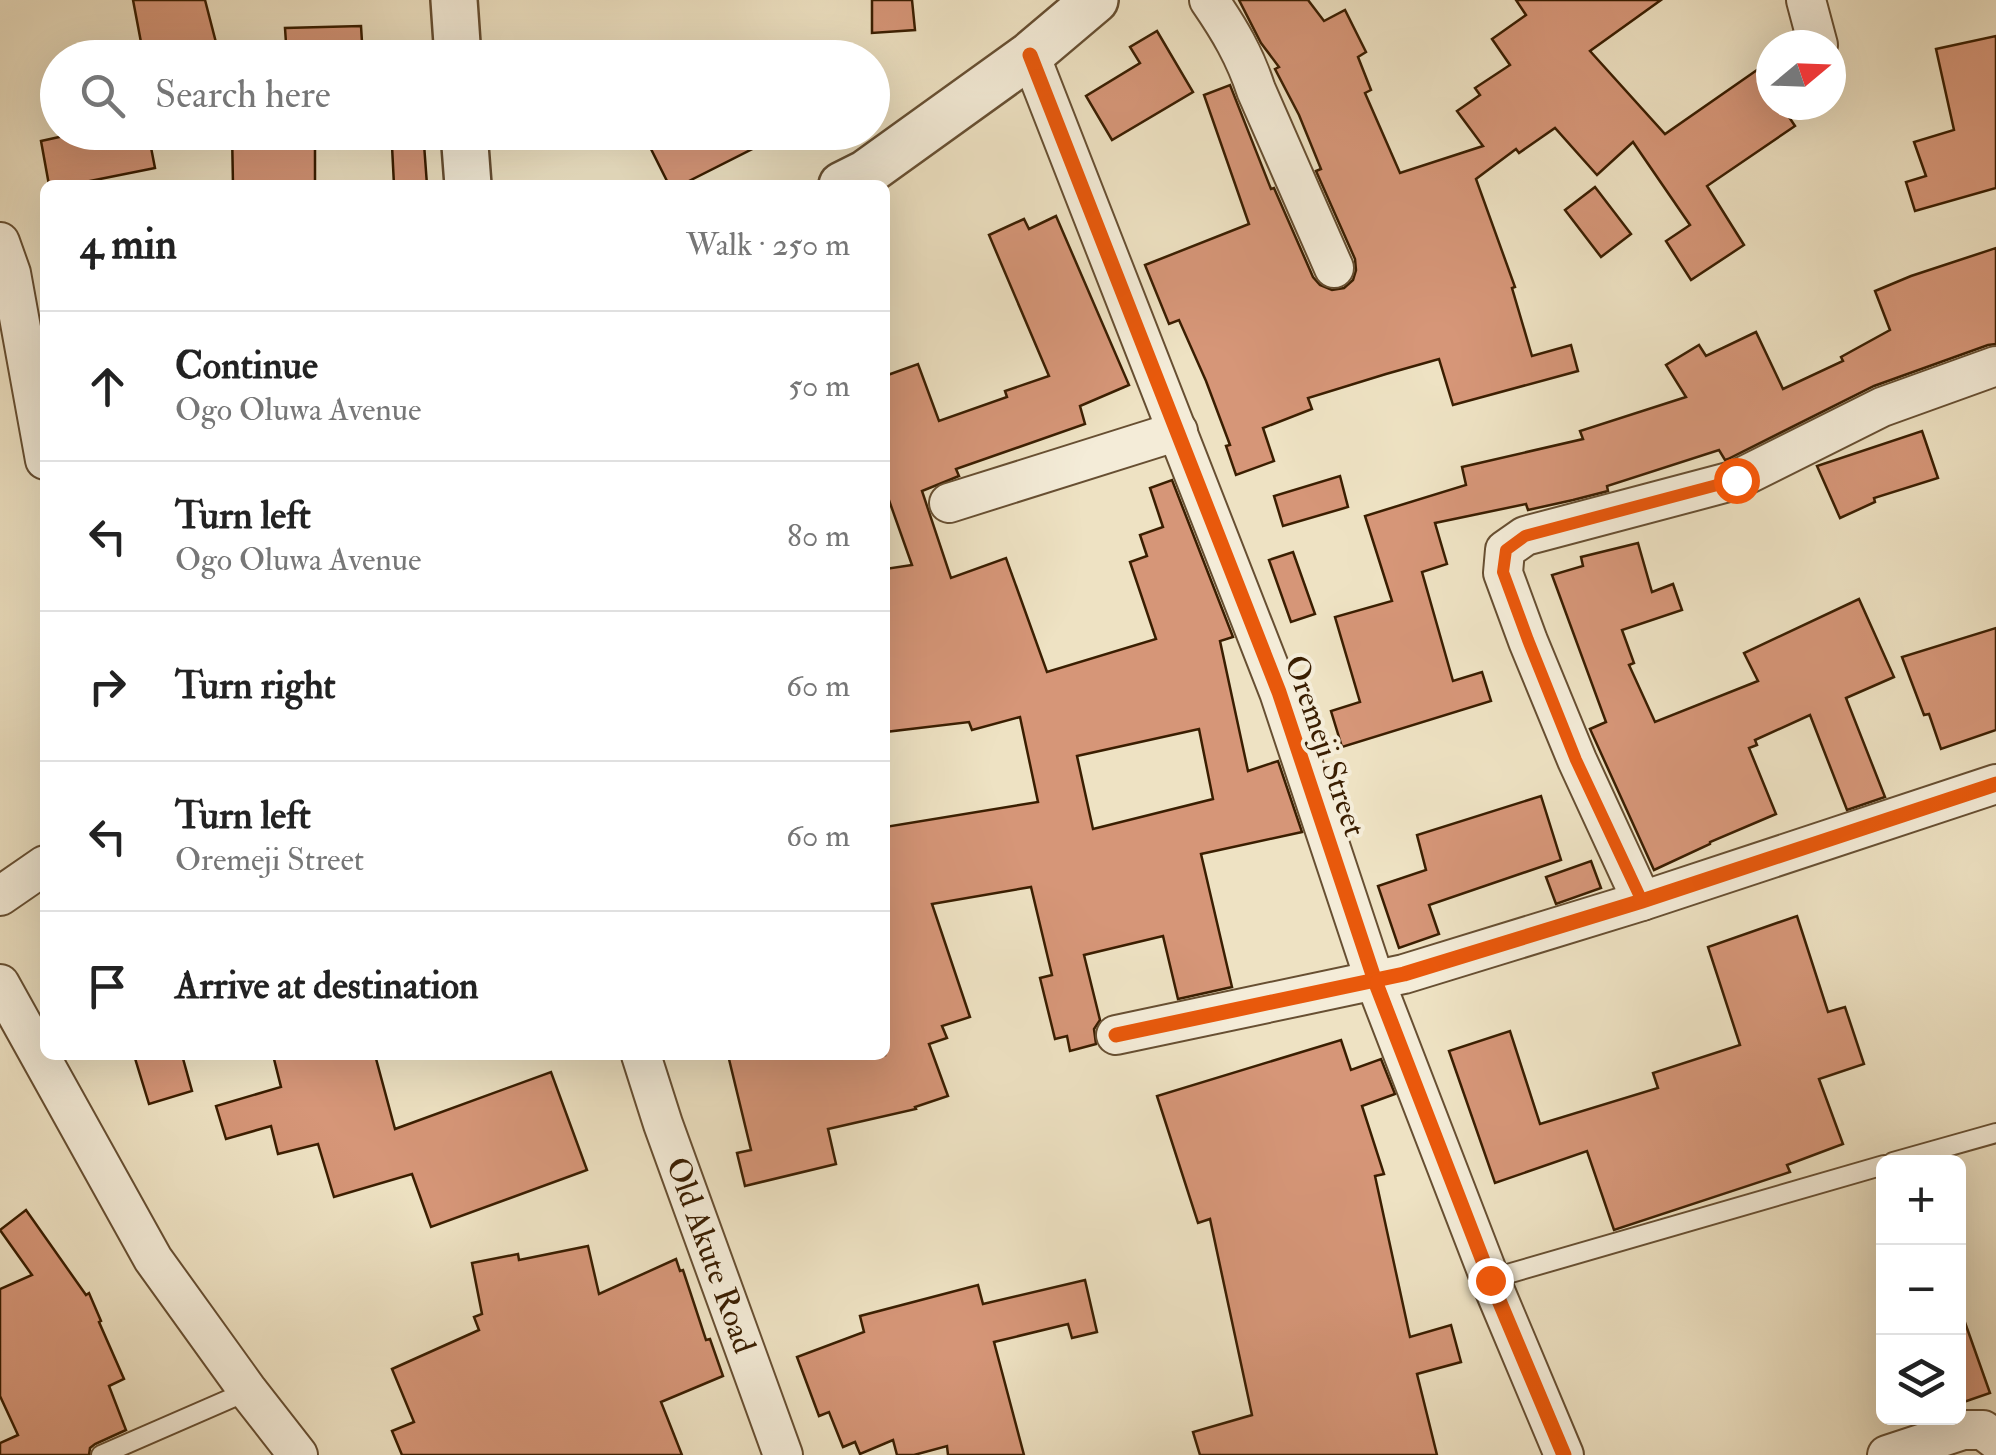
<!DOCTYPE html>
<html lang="en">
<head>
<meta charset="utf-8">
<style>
	body { margin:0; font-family:"IM FELL Double Pica",serif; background:#f6f6f6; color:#222 }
	.controls { position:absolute; right:30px; bottom:30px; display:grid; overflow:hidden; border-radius:15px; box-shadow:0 10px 40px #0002 }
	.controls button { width:90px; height:90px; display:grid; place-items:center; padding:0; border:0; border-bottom:2px solid #e0e0e0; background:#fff; color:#222; font:50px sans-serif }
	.compass { position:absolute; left:1756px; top:30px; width:90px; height:90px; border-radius:50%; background:#fff; box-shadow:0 10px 40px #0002; rotate:71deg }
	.stop { position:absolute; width:30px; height:30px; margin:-22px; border:8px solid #ea580c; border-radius:50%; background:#fff }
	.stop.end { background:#ea580c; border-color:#fff; box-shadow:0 2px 10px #0008 }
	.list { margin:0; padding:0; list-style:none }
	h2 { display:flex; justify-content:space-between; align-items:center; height:130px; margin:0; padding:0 40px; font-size:42px }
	h2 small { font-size:32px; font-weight:400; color:#767676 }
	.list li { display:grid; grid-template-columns:65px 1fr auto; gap:30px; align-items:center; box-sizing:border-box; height:150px; padding:0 40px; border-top:2px solid #e0e0e0 }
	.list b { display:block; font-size:38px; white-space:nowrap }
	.list p { margin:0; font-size:32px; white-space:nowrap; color:#767676 }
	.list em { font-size:32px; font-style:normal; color:#767676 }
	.icon { flex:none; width:55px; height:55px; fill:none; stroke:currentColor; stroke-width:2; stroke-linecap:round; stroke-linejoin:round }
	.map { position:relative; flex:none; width:1996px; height:1455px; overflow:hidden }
	.search { position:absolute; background:#fff; box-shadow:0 10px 40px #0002; left:40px; top:40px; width:850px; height:110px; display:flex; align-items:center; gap:25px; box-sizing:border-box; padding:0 35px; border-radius:55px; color:#767676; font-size:38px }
	.panel { position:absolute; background:#fff; box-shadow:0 10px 40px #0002; left:40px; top:180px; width:850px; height:880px; border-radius:15px }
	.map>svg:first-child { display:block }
	.building { fill:#d69678; stroke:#3a1e01; stroke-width:2.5; fill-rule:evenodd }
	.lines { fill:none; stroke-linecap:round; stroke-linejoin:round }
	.service-casing { stroke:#674f32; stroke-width:22 }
	.minor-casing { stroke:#674f32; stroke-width:42 }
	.tertiary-casing { stroke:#674f32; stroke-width:50 }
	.service { stroke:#f4ecd8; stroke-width:18 }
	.minor { stroke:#f4ecd8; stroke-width:38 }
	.tertiary { stroke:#f4ecd8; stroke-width:45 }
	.cycleway-casing { stroke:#f4ecd8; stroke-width:21 }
	.cycleway { stroke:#e8590c; stroke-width:15 }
	.route { stroke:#ea580c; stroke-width:12 }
	.labels { text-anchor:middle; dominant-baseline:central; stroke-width:8; stroke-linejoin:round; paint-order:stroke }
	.street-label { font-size:32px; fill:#3a1e01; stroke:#f4ecd8 }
</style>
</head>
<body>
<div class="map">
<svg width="1996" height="1455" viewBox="0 0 1996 1455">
	<rect width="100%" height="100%" fill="#eee2c3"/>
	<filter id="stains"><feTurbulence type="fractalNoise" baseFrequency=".002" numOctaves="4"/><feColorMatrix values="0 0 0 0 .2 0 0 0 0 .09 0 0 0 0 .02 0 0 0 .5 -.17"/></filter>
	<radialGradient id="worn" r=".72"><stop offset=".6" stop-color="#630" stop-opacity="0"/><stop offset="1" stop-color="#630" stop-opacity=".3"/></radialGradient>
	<g class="building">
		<path d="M133 0H205L220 58H144Z"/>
		<path d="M872 0H912L915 30 872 33Z"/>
		<path d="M1239 0H1308L1324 21 1345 10 1366 52 1358 57 1371 90 1365 93 1400 173 1483 146 1457 111 1480 95 1475 88 1510 65 1492 39 1526 15 1516 0H1661L1590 51 1665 134 1757 70 1771 91V105H1781L1795 126 1707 186 1744 245 1691 280 1666 241 1690 225 1633 142 1597 175 1555 128 1519 153 1516 149 1476 179 1515 287 1512 288 1532 356 1571 345 1578 371 1453 405 1439 359 1386 374 1308 398 1312 409 1263 428 1274 461 1236 475 1226 446 1230 445 1206 381 1179 320 1169 324 1145 265 1249 224 1204 95 1230 85 1271 189 1274 188 1313 277 1320 285 1332 290 1344 288 1353 280 1356 270 1355 259 1316 171 1321 169 1299 115 1275 69 1279 67 1261 43Z"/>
		<path d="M361 26 363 58H287L285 28Z"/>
		<path d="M1157 31 1193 92 1112 140 1086 96 1140 63 1130 47Z"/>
		<path d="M1996 36V188L1915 211 1906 182 1926 176 1914 142 1954 130 1936 49Z"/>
		<path d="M82 132H148L155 168 70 185H49L41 141Z"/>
		<path d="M232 132H315V185H233Z"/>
		<path d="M680 132H786L681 185H669L650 147Z"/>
		<path d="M424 144 427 185H394L392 146Z"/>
		<path d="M1595 187 1631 234 1601 257 1565 210Z"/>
		<path d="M1056 216 1129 385 1080 406 1085 424 956 469 959 476 922 491 951 578 1006 558 1047 672 1156 639 1130 562 1147 556 1140 535 1163 527 1150 488 1172 480 1233 637 1220 641 1248 771 1278 761 1302 832 1201 854 1232 987 1178 999 1163 936 1084 955 1100 1020 1094 1029 1096 1044 1070 1051 1067 1036 1055 1039 1040 978 1052 975 1031 887 932 904 970 1017 942 1026 947 1038 929 1044 948 1096 915 1107 916 1109 828 1129 836 1164 745 1186 737 1153 751 1150 728 1055H885V827L1038 802 1020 717 972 730 969 722 885 732V569L912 565 885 489V376L918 364 939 421 1007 397 1005 391 1049 376 989 235 1024 219 1029 229ZM1199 729 1213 799 1093 829 1077 756Z"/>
		<path d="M1996 248V344L1988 345 1874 386 1728 459 1725 460 1719 450 1607 486 1608 491 1573 500 1528 510 1526 504 1435 523 1447 564 1422 572 1453 681 1482 672 1491 701 1342 747 1331 711 1360 702 1335 617 1392 601 1365 516 1466 485 1462 467 1583 439 1580 431 1686 397 1666 365 1699 345 1706 356 1756 332 1783 389 1843 361 1841 357 1890 330 1875 291 1911 276Z"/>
		<path d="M1922 431 1938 478 1874 498 1875 502 1840 518 1817 466Z"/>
		<path d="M1340 476 1348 507 1283 526 1274 496Z"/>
		<path d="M1638 543 1652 592 1673 584 1682 610 1622 630 1634 663 1629 665 1655 722 1758 681 1744 653 1859 599 1894 677 1846 698 1885 797 1847 810 1810 715 1755 740 1757 745 1749 748 1776 814 1710 842V844L1654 870 1590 729 1606 722 1552 575 1583 566 1581 557Z"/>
		<path d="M1293 552 1315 614 1291 622 1269 560Z"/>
		<path d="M1996 628V730L1941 749 1929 714 1924 715 1902 657Z"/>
		<path d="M1541 796 1561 860 1429 905 1439 934 1399 948 1378 886 1426 870 1417 835Z"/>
		<path d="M1591 861 1601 888 1556 904 1546 877Z"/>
		<path d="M1797 916 1828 1012 1845 1007 1864 1064 1819 1079 1843 1144 1787 1165 1790 1172 1614 1230 1587 1151 1495 1183 1449 1051 1510 1031 1540 1124 1658 1088 1653 1073 1740 1045 1708 947Z"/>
		<path d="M1341 1040 1351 1070 1381 1059 1395 1094 1362 1106 1384 1174 1375 1176 1410 1337 1451 1325 1461 1362 1417 1374 1437 1455H1200L1193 1432 1252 1415 1210 1219 1198 1223 1157 1096Z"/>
		<path d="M134 1055H182L192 1091 149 1104Z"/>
		<path d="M273 1055H375L395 1129 551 1072 587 1170 431 1227 412 1174 334 1197 318 1144 278 1154 271 1126 226 1139 216 1106 281 1087Z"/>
		<path d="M26 1210 86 1295 89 1293 101 1321 99 1322 124 1379 109 1386 126 1430 95 1444 90 1448 89 1455H0V1443L18 1435 0 1396V1289L32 1275 0 1230Z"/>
		<path d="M588 1246 599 1294 676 1259 680 1271 683 1270 706 1340 710 1339 723 1376 661 1402 682 1455H402L392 1431 414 1422 392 1369 479 1330 474 1317 482 1314 472 1263 518 1254 519 1260Z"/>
		<path d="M1085 1280 1097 1332 1072 1338 1068 1324 994 1342 1024 1455H948L947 1446 914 1455H897L893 1440 860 1454 855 1442 843 1447 829 1412 819 1416 797 1357 864 1332 860 1316 978 1285 983 1304Z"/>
		<path d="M1962 1314 1990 1393 1958 1404V1315Z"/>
	</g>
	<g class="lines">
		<g class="service-casing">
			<g id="service">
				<path d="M1893 1162 1996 1133"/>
				<path d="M1490 1279 1884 1165"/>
				<path d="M101 1455 248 1391"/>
			</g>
		</g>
		<g class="minor-casing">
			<g id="minor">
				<path d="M1209 0C1229 29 1245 56 1256 90L1334 268"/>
				<path d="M1806 0 1818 45"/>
				<path d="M1030 55 1279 692 1375 981 1490 1279 1564 1455"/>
				<path d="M0 242 11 273 45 460"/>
				<path d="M949 503 1178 431"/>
				<path d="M0 896 45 865"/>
				<path d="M1642 901 1577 760 1528 641 1503 573 1505 550 1525 536 1736 480 1882 407 1996 366"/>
				<path d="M0 984 153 1259 248 1391 298 1455"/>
				<path d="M1116 1035 1404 974 1642 901 1996 784"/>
				<path id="s1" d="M641 1055 663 1124 783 1455"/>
				<path d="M1887 1455 1963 1430H1983L1996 1440"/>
			</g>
		</g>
		<g class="tertiary-casing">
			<g id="tertiary">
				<path d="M454 0 458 58"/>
				<path d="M464 132 468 185"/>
				<path d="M842 185 866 173 1030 55 1095 0"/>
			</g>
		</g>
		<use href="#service" class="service"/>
		<use href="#minor" class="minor"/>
		<use href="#tertiary" class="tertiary"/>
		<g class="cycleway-casing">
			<g id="cycleway">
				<path d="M1030 55 1279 692 1375 981 1490 1279 1564 1455"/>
				<path d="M1116 1035 1404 974 1642 901 1996 784"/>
			</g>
		</g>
		<use href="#cycleway" class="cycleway"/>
	</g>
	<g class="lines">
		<path class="route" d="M1490 1280 1376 981 1404 974 1642 901 1576 760 1528 640 1503 572 1506 550 1525 536 1736 480"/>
	</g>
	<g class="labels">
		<g class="street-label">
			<text transform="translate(1325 746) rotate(71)">Oremeji Street</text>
			<text stroke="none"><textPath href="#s1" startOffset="212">Old Akute Road</textPath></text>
		</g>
	</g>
	<rect width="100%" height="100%" filter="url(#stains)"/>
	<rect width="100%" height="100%" fill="url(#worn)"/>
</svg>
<div class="controls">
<button>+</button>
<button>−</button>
<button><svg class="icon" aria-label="layers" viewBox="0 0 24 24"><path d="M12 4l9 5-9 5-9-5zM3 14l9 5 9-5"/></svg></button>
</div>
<svg class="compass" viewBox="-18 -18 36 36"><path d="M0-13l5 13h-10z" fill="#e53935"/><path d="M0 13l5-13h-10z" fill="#767676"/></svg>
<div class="stop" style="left:1736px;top:480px"></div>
<div class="stop end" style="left:1490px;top:1280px"></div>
<div class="search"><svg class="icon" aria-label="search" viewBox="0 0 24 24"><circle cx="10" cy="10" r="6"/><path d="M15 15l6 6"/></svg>Search here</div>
<section class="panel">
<h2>4 min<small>Walk · 250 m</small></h2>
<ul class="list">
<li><svg class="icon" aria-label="ahead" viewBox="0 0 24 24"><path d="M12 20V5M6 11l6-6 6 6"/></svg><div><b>Continue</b><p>Ogo Oluwa Avenue</p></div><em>50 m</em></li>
<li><svg class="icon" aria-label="left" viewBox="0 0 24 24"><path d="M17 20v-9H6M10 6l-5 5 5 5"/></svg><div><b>Turn left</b><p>Ogo Oluwa Avenue</p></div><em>80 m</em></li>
<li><svg class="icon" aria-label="right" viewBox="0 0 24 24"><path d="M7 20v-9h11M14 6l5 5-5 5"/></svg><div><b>Turn right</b></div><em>60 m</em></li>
<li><svg class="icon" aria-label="left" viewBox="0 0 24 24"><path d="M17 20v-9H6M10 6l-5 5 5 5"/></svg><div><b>Turn left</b><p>Oremeji Street</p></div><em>60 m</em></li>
<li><svg class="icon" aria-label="arrive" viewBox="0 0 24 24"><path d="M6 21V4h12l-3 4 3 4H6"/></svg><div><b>Arrive at destination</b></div></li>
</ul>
</section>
</div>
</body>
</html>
